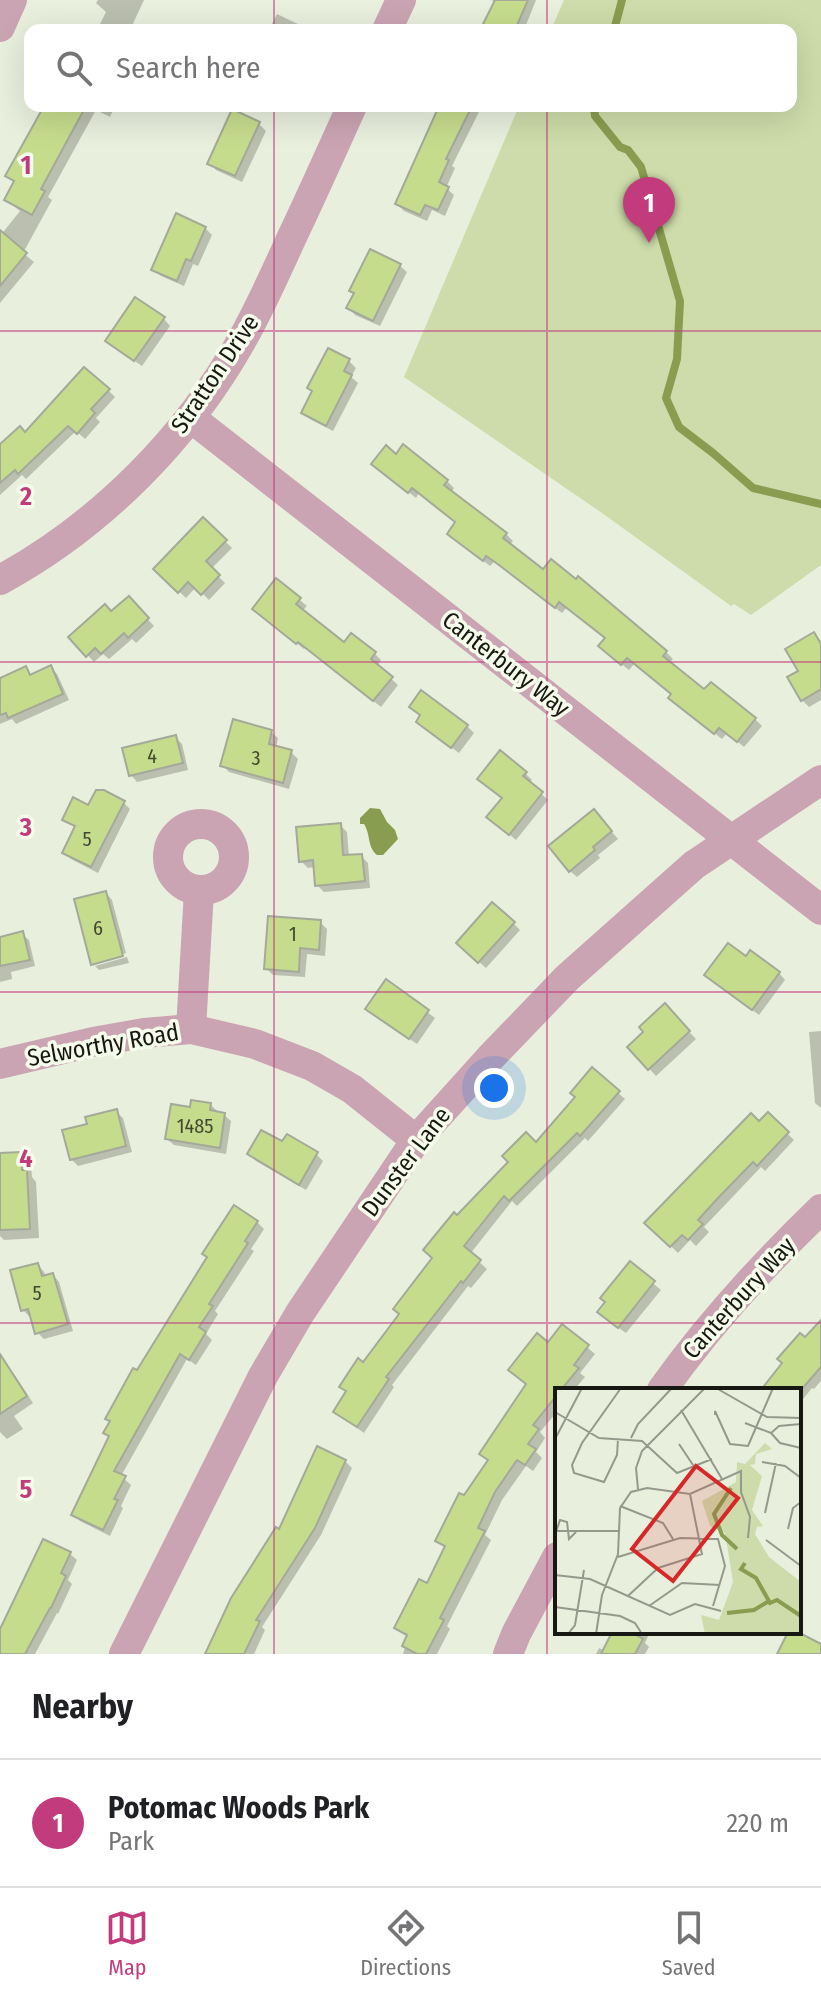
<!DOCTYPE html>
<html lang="en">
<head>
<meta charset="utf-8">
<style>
	body { margin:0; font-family:"Fira Sans Condensed",sans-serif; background:#f2f2f2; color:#202124 }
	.you { position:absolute; left:494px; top:1088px; width:28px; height:28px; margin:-20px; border:6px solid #fff; border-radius:50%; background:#1a73e8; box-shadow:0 0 0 12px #1a73e833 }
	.badge { display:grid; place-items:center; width:52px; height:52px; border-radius:50%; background:#c23c7d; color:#fff; font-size:26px; font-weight:700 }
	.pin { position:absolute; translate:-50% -66px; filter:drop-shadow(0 2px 4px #0008) }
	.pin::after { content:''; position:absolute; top:42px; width:28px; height:24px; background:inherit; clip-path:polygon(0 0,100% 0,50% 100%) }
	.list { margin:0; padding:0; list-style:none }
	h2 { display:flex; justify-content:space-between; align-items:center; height:104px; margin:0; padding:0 32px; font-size:34px }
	h2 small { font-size:26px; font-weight:400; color:#757577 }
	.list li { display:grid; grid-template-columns:52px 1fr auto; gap:24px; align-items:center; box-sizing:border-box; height:128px; padding:0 32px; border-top:2px solid #e0e0e0 }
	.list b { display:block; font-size:30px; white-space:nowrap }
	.list p { margin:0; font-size:26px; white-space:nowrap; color:#757577 }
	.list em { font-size:26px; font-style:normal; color:#757577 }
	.icon { flex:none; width:44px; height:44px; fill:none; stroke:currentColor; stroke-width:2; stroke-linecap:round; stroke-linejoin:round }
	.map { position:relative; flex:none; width:821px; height:1654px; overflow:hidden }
	.search { position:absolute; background:#fff; box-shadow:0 8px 32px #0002; left:24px; right:24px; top:24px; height:88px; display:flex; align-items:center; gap:20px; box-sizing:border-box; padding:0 28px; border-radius:16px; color:#757577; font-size:30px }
	.sheet { height:232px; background:#fff }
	nav { display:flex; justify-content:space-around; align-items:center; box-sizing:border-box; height:112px; border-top:2px solid #e0e0e0; background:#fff; font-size:22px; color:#757577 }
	nav a { display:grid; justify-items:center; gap:4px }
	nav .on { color:#c23c7d }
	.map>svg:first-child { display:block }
	.green { fill:#cddcaa }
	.water { fill:#899d50 }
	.shadow { fill:#0003 }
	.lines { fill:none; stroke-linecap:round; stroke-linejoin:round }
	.stream { stroke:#899d50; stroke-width:8 }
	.building { fill:#c6dc8d; stroke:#a4a999; stroke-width:2 }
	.street { stroke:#caa4b2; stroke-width:30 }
	.grid { fill:none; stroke:#c23c7d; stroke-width:2; stroke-opacity:0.55 }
	.labels { text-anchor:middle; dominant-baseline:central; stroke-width:7; stroke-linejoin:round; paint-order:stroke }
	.number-label { font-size:20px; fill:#434931 }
	.street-label { font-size:24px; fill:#171812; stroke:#f6fceb }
	.inset-river { fill:none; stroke:#899d50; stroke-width:4 }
	.inset-road { fill:none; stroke:#95998c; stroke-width:2 }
	.view { fill:#d62828; fill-opacity:0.15; stroke:#d62828; stroke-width:4 }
	.inset-edge { fill:none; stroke:#171812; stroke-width:4 }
	.grid-label { font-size:26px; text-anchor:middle; font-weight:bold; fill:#c23c7d; stroke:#f6fceb; stroke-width:7; stroke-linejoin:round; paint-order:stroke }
</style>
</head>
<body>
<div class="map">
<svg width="821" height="1654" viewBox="0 0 821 1654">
	<rect width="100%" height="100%" fill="#e9efdd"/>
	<path class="green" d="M564 0H821V565L751 615 734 604 731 606 602 513 404 377 519 106H791V30H551Z"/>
	<path class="water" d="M370 808 380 809 387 822 395 830 398 839 383 855H377C367 847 371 835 364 824H360V818Z"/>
	<g class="shadow">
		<path d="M98 0H144L130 30H97L106 12 96 3Z"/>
		<path d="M492 0H536L524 30H492L486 24 495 4Z"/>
		<path d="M277 14 300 25 304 30H269Z"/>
		<path d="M46 106H115L110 117 96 110 48 197 52 200 23 253 34 262 0 303V236L20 211 6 200 15 183 8 176Z"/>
		<path d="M440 106H482L452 166 455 168 446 188 454 195 445 216 432 210 427 221 404 211 397 204Z"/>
		<path d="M259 124 266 131 242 182 216 170 209 163Z"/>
		<path d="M205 228 212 235 198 266 193 264 184 286 161 276 154 270Z"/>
		<path d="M400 266 407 272 380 326 355 315 349 308Z"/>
		<path d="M136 300 164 319 170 326 142 366 114 347Z"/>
		<path d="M349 361 356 368 351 377 358 383 333 431 310 419 303 412Z"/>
		<path d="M108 390 115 397 96 418 100 422 85 439 76 431 26 479 22 475 0 495V447Z"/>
		<path d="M404 447 447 481 454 488 451 492 506 534 513 541 509 545 543 572 577 582 578 579 666 652 673 659 669 663 705 692 755 719 762 726 744 747 727 733 722 739 677 704 673 694 635 663 629 670 608 653 607 639 567 607 562 613 494 562 490 566 456 540 457 523 419 493 416 498 381 470 397 456Z"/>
		<path d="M203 520 232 548 211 569 225 583 209 600 196 587 186 598 156 569Z"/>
		<path d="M277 581 307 606 302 611 345 644 375 654 381 660 377 666 398 685 381 707 306 647 304 649 261 616Z"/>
		<path d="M128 598 154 626 136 643 132 639 109 659 103 654 94 662 71 637 111 614Z"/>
		<path d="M814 635 821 641V700L809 707 802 700 801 672Z"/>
		<path d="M50 667 57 674 69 700 16 724 12 719 0 724V680L25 669 32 676Z"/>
		<path d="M467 726 474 733 459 753 425 728Z"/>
		<path d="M271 732 278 738 276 748 291 752 298 759 289 789 229 772 222 765Z"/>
		<path d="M175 737 182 744 188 770 137 782 131 775Z"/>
		<path d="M525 773 532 780 529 783 548 800 516 840 496 823 504 799Z"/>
		<path d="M123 802 130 809 98 873 71 859 64 852 76 828 64 819 89 807Z"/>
		<path d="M600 818 618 839 598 855 600 858 577 877 570 871Z"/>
		<path d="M340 825 347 832 349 857 361 856 368 863 370 888 324 892 317 885 315 867 308 868 301 861Z"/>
		<path d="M106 893 112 900 126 953 94 962V965L92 964Z"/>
		<path d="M320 922 327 929 325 956 307 954 305 977 273 975 266 968Z"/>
		<path d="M513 923 520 930 486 968 458 943Z"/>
		<path d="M22 934 29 940 35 966 11 972 12 979 0 982V939Z"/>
		<path d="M127 957 129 963 99 970 95 966Z"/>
		<path d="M746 959 779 973 785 980 759 1015 714 981Z"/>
		<path d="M387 982 435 1018 417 1044 375 1015Z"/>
		<path d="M664 1006 696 1039 656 1076 629 1047 646 1032Z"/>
		<path d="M821 1031V1108L815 1103 809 1032Z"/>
		<path d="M618 1093 625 1099 588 1141 585 1138 517 1206 512 1201 470 1254 487 1269 471 1288 468 1286 392 1385 394 1387 364 1433 342 1418 335 1411 364 1364 401 1315 457 1218 536 1145Z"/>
		<path d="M210 1104 217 1111 216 1113 224 1115 231 1121 226 1154 174 1145 167 1139 192 1110Z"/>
		<path d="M116 1112 123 1118 132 1152 78 1166 71 1159 89 1125Z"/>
		<path d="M768 1115 794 1140 765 1171 761 1167 704 1227 709 1232 696 1246 690 1240 678 1253 647 1223Z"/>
		<path d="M283 1144 316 1154 323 1161 306 1190 256 1161 250 1154Z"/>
		<path d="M21 1154 31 1165 32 1177 36 1182 39 1238 4 1240 0 1236V1155Z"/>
		<path d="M235 1208 257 1222 264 1229 251 1249 254 1251 215 1311 218 1314 206 1334 212 1340 196 1365 187 1359 121 1476 131 1485 121 1506 123 1508 110 1536 80 1521 73 1514 111 1437 137 1373 208 1258Z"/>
		<path d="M630 1264 661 1290 626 1333 606 1319Z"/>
		<path d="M38 1265 44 1272 46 1277 53 1275 59 1282 73 1331 44 1339 37 1332 32 1316 30 1317 23 1310Z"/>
		<path d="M821 1322V1381L814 1389 812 1388 799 1404V1390H763Z"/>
		<path d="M563 1327 595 1354 580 1373 585 1377 574 1390H557V1412L540 1432 545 1438 536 1452 542 1458 533 1471 526 1466 502 1500 485 1535 491 1540 447 1626 450 1629 437 1654H403L408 1637 397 1627 428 1586 446 1549 437 1541 490 1462 481 1453 528 1385 548 1345Z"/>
		<path d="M7 1368 14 1374 33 1403 14 1416 23 1429 7 1439 0 1432V1372Z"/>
		<path d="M345 1461 352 1468 321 1535 262 1627 265 1630 254 1654H207L280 1532Z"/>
		<path d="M70 1554 77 1560 68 1580 72 1584 58 1614 57 1613 35 1654H0V1632Z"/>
		<path d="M615 1632H650L645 1643 649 1647 645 1654H596L599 1648 605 1651Z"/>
	</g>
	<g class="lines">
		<g class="stream">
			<path d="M614 30 622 0"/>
			<path d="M594 106 595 116 620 147 628 150 641 167 680 301 677 359 666 398 679 427 713 453 753 488 821 504"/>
		</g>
	</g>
	<g class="building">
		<path d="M495 0H528L515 30H495L483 24Z"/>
		<path d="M44 106H86L41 189 45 191 32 215 4 200 14 181 5 176Z"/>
		<path d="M439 106H472L446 159 449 160 439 182 449 187 438 210 425 205 420 215 395 204Z"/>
		<path d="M232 109 260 122 235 176 207 164Z"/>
		<path d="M176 213 206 227 191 261 186 259 177 281 151 270Z"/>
		<path d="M0 230 27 253 0 286Z"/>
		<path d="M370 249 401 264 373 321 346 308 354 293 349 291Z"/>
		<path d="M135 297 165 317 134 361 105 341Z"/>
		<path d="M328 348 350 359 344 371 352 375 326 426 301 413 312 391 307 388Z"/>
		<path d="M84 367 110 389 91 409 95 413 77 434 68 426 18 474 15 470 0 483V444L20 426 25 432Z"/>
		<path d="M403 444 448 480 444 485 507 533 503 538 543 569 551 559 576 579 578 576 667 651 663 656 704 689 711 682 756 718 737 742 719 728 714 734 668 698 671 694 627 658 621 665 598 646 605 638 559 602 555 608 499 565 486 556 483 561 447 534 455 522 412 488 408 493 371 464 386 445 396 454Z"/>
		<path d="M203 517 227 540 206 561 220 575 201 595 188 582 178 593 153 569Z"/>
		<path d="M276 578 301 598 296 604 344 642 351 633 376 652 371 659 393 677 373 701 298 642 296 644 252 609Z"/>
		<path d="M129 596 149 618 128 638 124 633 101 654 95 648 86 657 68 637 105 604 111 611Z"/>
		<path d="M814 632 821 644V689L801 701 787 677 798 671 785 649Z"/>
		<path d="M51 665 63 694 8 718 6 713 0 715V678L26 666 30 675Z"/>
		<path d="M421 690 468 725 451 748 416 722 420 715 409 707Z"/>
		<path d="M233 719 272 730 269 744 292 750 283 783 220 766Z"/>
		<path d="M176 735 183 763 129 776 122 748Z"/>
		<path d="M500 750 527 772 523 776 543 792 509 835 486 817 502 798 477 779Z"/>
		<path d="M96 790H104L125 801 91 867 62 853 75 826 62 820 73 797 88 805Z"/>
		<path d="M594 809 612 831 593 847 595 850 569 872 548 846Z"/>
		<path d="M341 823 343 855 362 854 365 881 315 886 313 860 299 862 296 827Z"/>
		<path d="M106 891 123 956 91 965 74 899Z"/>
		<path d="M492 902 515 922 478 963 456 943Z"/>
		<path d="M268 916 321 920 319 950 300 948 299 972 264 969Z"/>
		<path d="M23 931 30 960 0 966V937Z"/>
		<path d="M728 943 746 956 750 950 780 972 752 1010 704 975Z"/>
		<path d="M386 979 429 1010 409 1039 365 1009Z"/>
		<path d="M665 1003 690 1031 648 1070 627 1047 643 1032 639 1027Z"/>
		<path d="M592 1067 620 1091 580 1136 577 1133 509 1201 504 1196 464 1246 481 1260 463 1283 461 1281 386 1377 389 1379 357 1427 333 1412 346 1391 339 1387 358 1358 363 1362 399 1314 393 1309 432 1258 423 1250 454 1212 457 1215 508 1162 502 1156 526 1132 536 1142 575 1097 570 1093Z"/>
		<path d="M191 1100 211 1103 210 1110 225 1113 220 1148 165 1139 171 1104 190 1107Z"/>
		<path d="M117 1109 126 1146 70 1160 62 1130 87 1124 85 1117Z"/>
		<path d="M768 1112 789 1132 757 1166 753 1162 718 1198 698 1220 703 1224 688 1240 682 1235 670 1247 644 1223 751 1113 759 1121Z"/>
		<path d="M261 1130 282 1141 287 1134 318 1152 299 1185 247 1154Z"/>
		<path d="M21 1152 22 1170H27L30 1229 0 1230V1153Z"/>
		<path d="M234 1205 258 1221 245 1241 248 1243 209 1304 213 1306 199 1327 206 1332 189 1360 180 1354 114 1471 126 1476 114 1499 118 1500 103 1530 71 1515 109 1436 103 1433 110 1421 105 1419 133 1368 137 1370 207 1257 202 1254Z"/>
		<path d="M630 1261 655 1281 618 1328 597 1312 605 1302 600 1298Z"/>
		<path d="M38 1263 42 1276 53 1273 68 1324 35 1334 28 1309 21 1311 10 1270Z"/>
		<path d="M821 1320V1367L801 1390H761L782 1363 777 1359 800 1333 805 1337Z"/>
		<path d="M562 1324 589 1345 574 1365 579 1368 561 1390H557V1395L533 1425 539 1429 528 1444 536 1449 525 1465 517 1460 495 1492 478 1528 485 1531 440 1618 444 1620 426 1654H417L402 1646 407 1635 394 1628 419 1579 427 1583 445 1546 435 1541 459 1493 464 1495 488 1460 479 1454 526 1384 508 1370 537 1333 548 1342Z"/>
		<path d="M0 1354 27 1396 0 1414Z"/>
		<path d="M317 1446 346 1460 315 1528 256 1620 260 1621 244 1654H205L231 1598 276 1527 279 1529Z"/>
		<path d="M43 1539 71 1552 61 1573 66 1576 51 1608H50L25 1654H0V1629Z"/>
		<path d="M612 1632H631L643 1639 635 1654H601Z"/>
		<path d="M788 1632H798L821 1644V1654H777Z"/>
	</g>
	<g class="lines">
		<g class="street">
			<path d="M0 27 12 0"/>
			<path d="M387 30 401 0"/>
			<path d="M191 418 821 910"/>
			<path d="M0 580C101 525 187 438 243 338 261 306 276 272 291 239 312 195 332 150 352 106"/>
			<circle cx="201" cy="857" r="33"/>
			<path d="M191 1029 199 891"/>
			<path d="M0 1064 93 1042 144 1033 191 1029 255 1044 312 1066 352 1089 416 1140"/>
			<path d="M662 1390C708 1325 763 1265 821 1209"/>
			<path d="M124 1654 263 1376 300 1313 416 1140 490 1058 567 978 694 865 821 780"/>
			<path d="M508 1654 516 1634 557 1557"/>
		</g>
	</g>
	<path class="grid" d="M274 0V30M547 0V30M274 106V1654M547 106V1654M0 331H821M0 662H821M0 992H821M0 1323H821"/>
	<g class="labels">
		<g class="number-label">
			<text x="152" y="756">4</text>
			<text x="256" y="758">3</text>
			<text x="87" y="839">5</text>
			<text x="98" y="928">6</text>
			<text x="293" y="934">1</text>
			<text x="195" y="1126">1485</text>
			<text x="37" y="1293">5</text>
		</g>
		<g class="street-label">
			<text transform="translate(215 374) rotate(-56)">Stratton Drive</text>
			<text transform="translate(506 664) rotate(38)">Canterbury Way</text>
			<text transform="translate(103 1045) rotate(-10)">Selworthy Road</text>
			<text transform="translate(406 1162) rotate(-53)">Dunster Lane</text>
			<text transform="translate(739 1298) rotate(-48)">Canterbury Way</text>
		</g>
	</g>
	<g transform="translate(555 1388)">
		<rect width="246" height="246" fill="#e9efdd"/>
		<path d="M210 55 217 61 201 66 200 76 195 77 207 88 197 122 208 138 202 139 200 146 214 169 246 194V246H150L146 227 164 232 178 194 170 145 155 138 147 113 181 94 182 74 190 76Z" fill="#cddcaa"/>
		<path class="inset-river" d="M176 100 159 126 167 147 182 161M190 175 186 181 201 190 215 215 222 212 246 228M172 225 199 222 214 213"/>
		<path class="inset-road" d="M161 0 212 29 246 30M126 22 167 91M0 24 44 50 87 53 122 85 157 71M160 27V23L175 56 193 58 218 0M190 35 216 45M246 36 224 38 216 45 225 55 246 60M76 50 83 36 117 0M0 51 27 0M63 51 62 67 49 94 19 85 17 77 27 55 66 0M124 56 140 80M207 74 230 78 246 90M83 101 81 80 87 63 150 0M65 118 108 135 118 151M210 125 221 75M233 141 238 120 246 114M0 143H64M1 144 5 132 12 134 14 151 21 144M211 152 246 178M63 169 125 150 163 151 170 178 158 218M0 187 35 191 115 227 140 216 166 223M73 208 103 180 147 166 135 106M94 218 127 195 165 197M0 219 65 228 80 235 87 246M13 246 20 237 29 182M41 246 47 207 63 166 65 120 76 104 92 100 135 106 186 83V104L195 129 193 150"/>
		<path class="view" d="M141 78 183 110 118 193 77 161Z"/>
		<rect width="246" height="246" class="inset-edge"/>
	</g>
	<g class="grid-label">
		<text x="26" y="174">1</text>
		<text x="26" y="505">2</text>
		<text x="26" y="836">3</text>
		<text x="26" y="1167">4</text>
		<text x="26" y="1498">5</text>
	</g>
</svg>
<div class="you"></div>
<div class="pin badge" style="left:649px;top:243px">1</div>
<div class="search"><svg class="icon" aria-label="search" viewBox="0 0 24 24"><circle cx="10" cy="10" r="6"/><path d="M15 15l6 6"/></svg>Search here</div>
</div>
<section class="sheet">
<h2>Nearby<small></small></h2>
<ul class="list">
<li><span class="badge">1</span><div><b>Potomac Woods Park</b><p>Park</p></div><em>220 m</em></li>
</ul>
</section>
<nav>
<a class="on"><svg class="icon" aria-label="map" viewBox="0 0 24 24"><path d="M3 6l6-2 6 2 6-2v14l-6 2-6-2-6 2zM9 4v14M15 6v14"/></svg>Map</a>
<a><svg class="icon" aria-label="directions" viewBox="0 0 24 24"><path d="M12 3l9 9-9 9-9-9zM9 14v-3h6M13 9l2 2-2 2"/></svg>Directions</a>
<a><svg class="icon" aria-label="saved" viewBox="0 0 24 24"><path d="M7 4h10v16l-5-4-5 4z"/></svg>Saved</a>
</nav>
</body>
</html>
